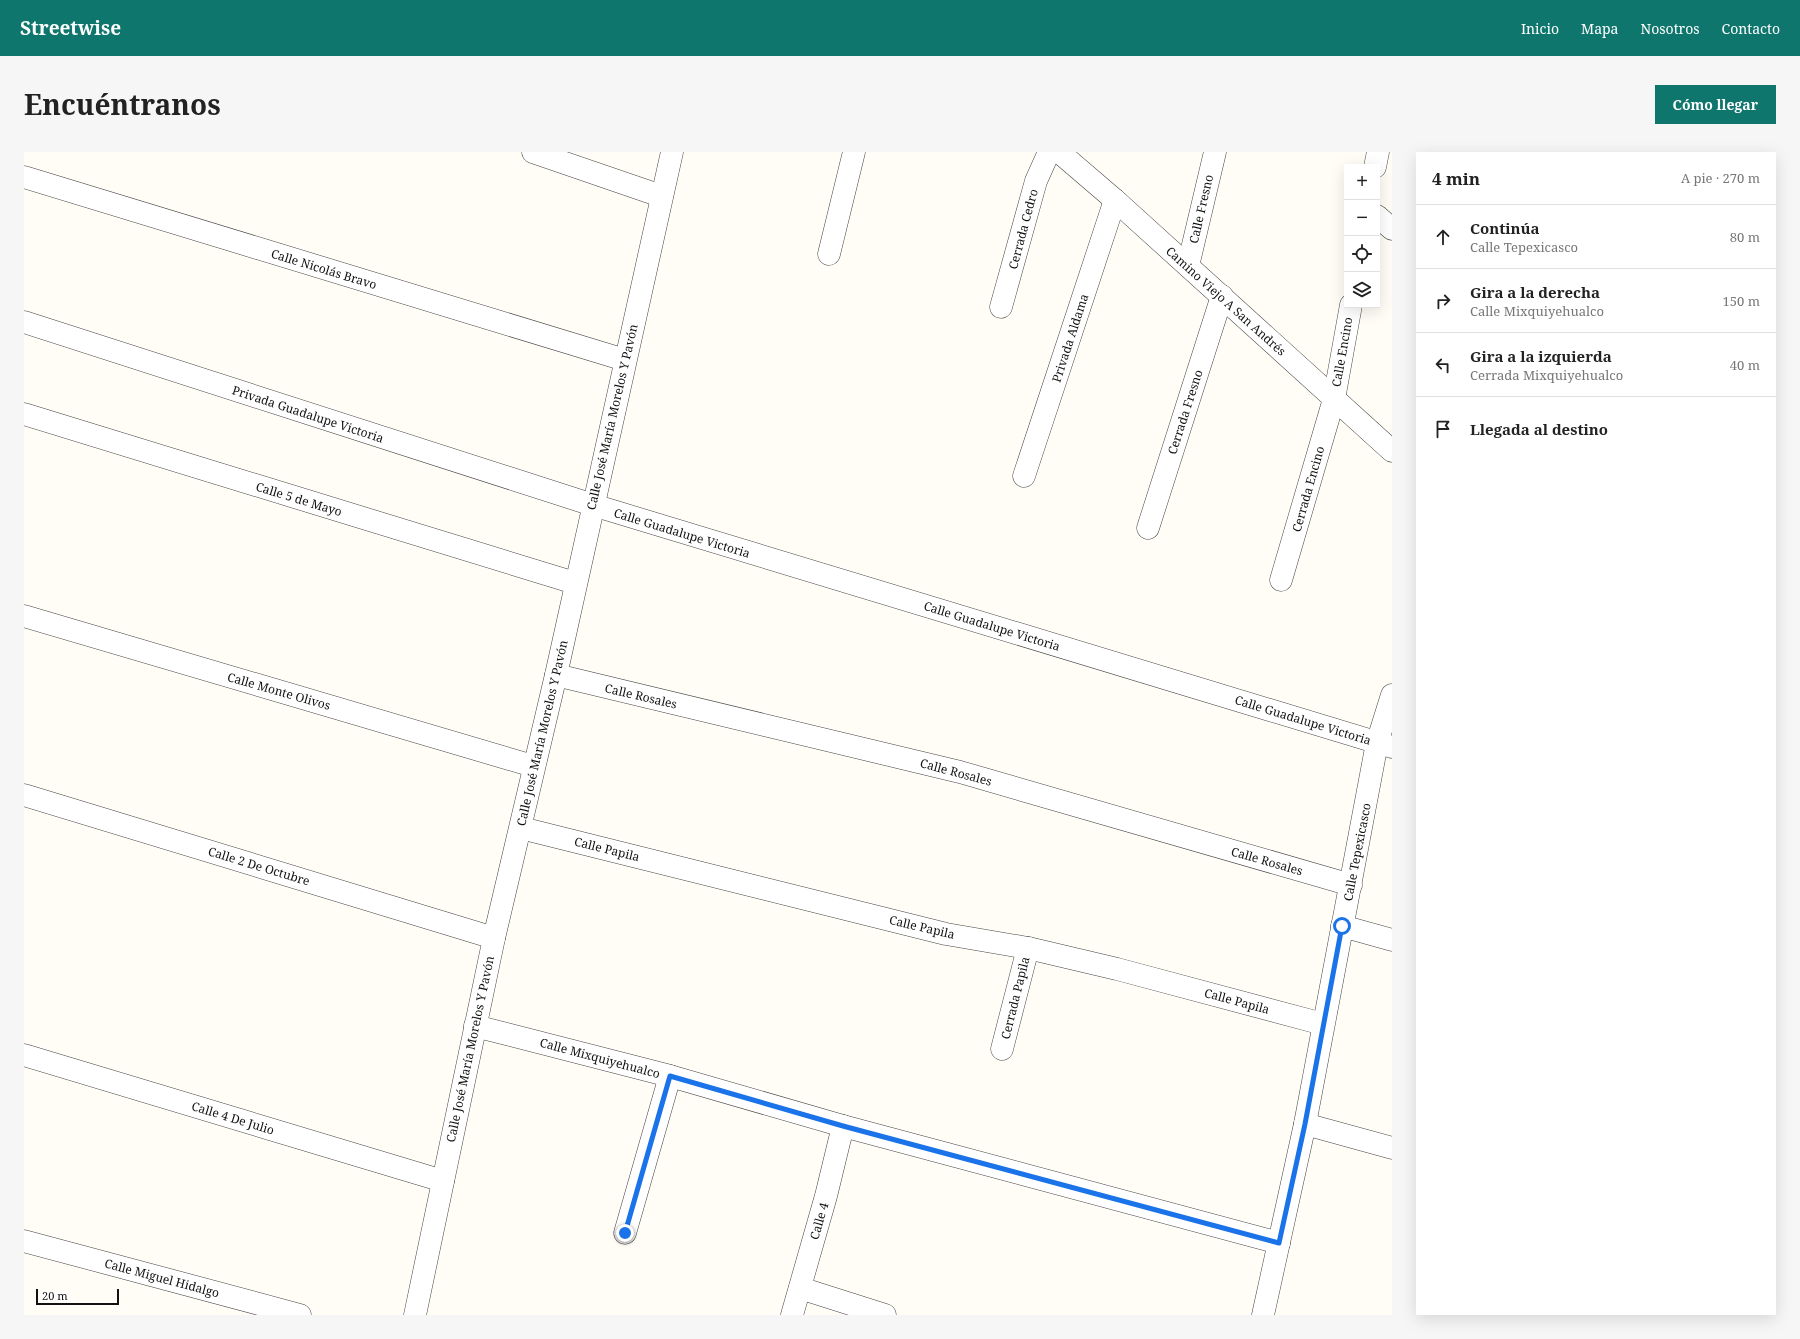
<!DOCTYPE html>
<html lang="es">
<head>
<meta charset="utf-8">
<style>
	body { margin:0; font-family:"Noto Serif",serif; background:#f6f6f6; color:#222 }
	.controls { position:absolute; right:12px; top:12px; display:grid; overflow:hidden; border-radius:0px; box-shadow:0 4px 16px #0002 }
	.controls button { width:36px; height:36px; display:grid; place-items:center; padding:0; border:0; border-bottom:1px solid #e0e0e0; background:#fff; color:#222; font:20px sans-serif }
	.scale { position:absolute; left:12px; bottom:10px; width:83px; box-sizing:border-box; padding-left:4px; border:2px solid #111; border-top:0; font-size:11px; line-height:14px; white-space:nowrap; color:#111; -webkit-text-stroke:3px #fff; paint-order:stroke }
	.stop { position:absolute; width:12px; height:12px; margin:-9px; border:3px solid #1a73e8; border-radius:50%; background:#fff }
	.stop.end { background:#1a73e8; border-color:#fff; box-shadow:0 1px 4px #0008 }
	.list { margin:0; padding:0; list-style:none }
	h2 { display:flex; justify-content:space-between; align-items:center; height:52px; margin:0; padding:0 16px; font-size:17px }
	h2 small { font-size:13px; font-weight:400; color:#767676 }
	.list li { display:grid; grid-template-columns:26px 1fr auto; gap:12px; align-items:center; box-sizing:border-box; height:64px; padding:0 16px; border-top:1px solid #e0e0e0 }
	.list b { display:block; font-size:15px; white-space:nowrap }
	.list p { margin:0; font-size:13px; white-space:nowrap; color:#767676 }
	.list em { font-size:13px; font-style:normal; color:#767676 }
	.icon { flex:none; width:22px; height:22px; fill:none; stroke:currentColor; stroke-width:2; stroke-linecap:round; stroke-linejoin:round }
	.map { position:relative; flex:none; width:1368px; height:1163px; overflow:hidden; border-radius:0px }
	header { display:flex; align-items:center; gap:24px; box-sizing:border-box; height:56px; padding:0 20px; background:#0f766e; color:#fff }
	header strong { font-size:19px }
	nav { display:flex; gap:22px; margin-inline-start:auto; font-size:14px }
	.intro { display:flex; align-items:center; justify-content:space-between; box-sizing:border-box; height:96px; padding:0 24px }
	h1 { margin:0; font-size:28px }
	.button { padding:10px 18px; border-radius:0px; background:#0f766e; color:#fff; font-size:14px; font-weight:700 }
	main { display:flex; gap:24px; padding:0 24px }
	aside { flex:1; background:#fff; border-radius:0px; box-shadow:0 4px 16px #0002 }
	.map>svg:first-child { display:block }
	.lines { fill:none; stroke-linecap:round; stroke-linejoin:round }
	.minor-casing { stroke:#444; stroke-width:23 }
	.minor { stroke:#fff; stroke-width:22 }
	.route { stroke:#1a73e8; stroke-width:5 }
	.labels { text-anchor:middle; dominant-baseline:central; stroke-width:4; stroke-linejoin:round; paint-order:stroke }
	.street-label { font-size:12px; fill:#111; stroke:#fff }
</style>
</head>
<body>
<header>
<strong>Streetwise</strong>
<nav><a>Inicio</a><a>Mapa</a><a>Nosotros</a><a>Contacto</a></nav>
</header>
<div class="intro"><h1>Encuéntranos</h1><a class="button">Cómo llegar</a></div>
<main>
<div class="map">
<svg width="1368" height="1163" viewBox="0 0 1368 1163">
	<rect width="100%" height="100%" fill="#fffdf5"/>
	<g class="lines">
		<g class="minor-casing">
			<g id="minor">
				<path d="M509 0 637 44"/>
				<path d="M1035 0 1091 48 1368 299"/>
				<path d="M1351 15 1354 0"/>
				<path d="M0 25 601 208"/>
				<path d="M1353 64 1368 77"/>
				<path d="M805 102 830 0"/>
				<path d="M1164 114 1191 0"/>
				<path d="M977 155 1012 29 1025 0"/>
				<path d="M0 170 569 353 1368 595"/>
				<path d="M0 262 551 431"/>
				<path d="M1000 324 1091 48"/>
				<path d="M1124 376 1198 144"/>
				<path d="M1257 428 1310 247 1327 153"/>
				<path d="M0 464 509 614"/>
				<path d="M532 523 936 620 1327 733"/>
				<path d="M0 643 470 786"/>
				<path d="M497 676 922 782 1004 796 1093 817 1299 872"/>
				<path d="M1318 774 1368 788"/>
				<path d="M451 874 646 924 819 974 1255 1091"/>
				<path d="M978 897 1004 796"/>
				<path d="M0 903 419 1029"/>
				<path d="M1281 972 1368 996"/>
				<path d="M601 1081 646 924"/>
				<path d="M0 1089 276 1163"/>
				<path d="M776 1136 861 1163"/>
				<path d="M391 1163 470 786 532 523 648 0"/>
				<path d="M768 1163 802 1044 819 974"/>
				<path d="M1239 1163 1281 972 1353 591 1368 543"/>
			</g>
		</g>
		<use href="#minor" class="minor"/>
	</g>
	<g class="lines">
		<path class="route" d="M601 1081 646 924 819 974 1255 1091 1281 972 1318 774"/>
	</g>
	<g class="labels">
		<g class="street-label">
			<text transform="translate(1177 57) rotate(-77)">Calle Fresno</text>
			<text transform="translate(999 77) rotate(-75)">Cerrada Cedro</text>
			<text transform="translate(300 117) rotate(17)">Calle Nicolás Bravo</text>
			<text transform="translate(1202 149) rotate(42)">Camino Viejo A San Andrés</text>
			<text transform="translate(1046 186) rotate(-72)">Privada Aldama</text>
			<text transform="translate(1318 200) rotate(-80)">Calle Encino</text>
			<text transform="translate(1161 260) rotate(-72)">Cerrada Fresno</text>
			<text transform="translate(284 262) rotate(18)">Privada Guadalupe Victoria</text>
			<text transform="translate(588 265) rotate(-77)">Calle José María Morelos Y Pavón</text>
			<text transform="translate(1284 337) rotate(-74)">Cerrada Encino</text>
			<text transform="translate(275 347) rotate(17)">Calle 5 de Mayo</text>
			<text transform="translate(658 381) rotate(17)">Calle Guadalupe Victoria</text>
			<text transform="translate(968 474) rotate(17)">Calle Guadalupe Victoria</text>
			<text transform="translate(255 539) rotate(16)">Calle Monte Olivos</text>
			<text transform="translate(617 544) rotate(13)">Calle Rosales</text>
			<text transform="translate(1279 568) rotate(17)">Calle Guadalupe Victoria</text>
			<text transform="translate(518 581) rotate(-77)">Calle José María Morelos Y Pavón</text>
			<text transform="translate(932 620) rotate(15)">Calle Rosales</text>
			<text transform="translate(583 697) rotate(14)">Calle Papila</text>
			<text transform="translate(1333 700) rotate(-79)">Calle Tepexicasco</text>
			<text transform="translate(1243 709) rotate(16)">Calle Rosales</text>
			<text transform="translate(235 714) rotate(17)">Calle 2 De Octubre</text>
			<text transform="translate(898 775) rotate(13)">Calle Papila</text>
			<text transform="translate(991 846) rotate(-76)">Cerrada Papila</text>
			<text transform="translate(1213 849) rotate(15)">Calle Papila</text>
			<text transform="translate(446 897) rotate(-78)">Calle José María Morelos Y Pavón</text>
			<text transform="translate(576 906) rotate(15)">Calle Mixquiyehualco</text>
			<text transform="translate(209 966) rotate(17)">Calle 4 De Julio</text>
			<text transform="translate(795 1069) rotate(-74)">Calle 4</text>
			<text transform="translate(138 1126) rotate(15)">Calle Miguel Hidalgo</text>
		</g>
	</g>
</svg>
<div class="controls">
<button>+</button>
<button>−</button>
<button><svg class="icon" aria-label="locate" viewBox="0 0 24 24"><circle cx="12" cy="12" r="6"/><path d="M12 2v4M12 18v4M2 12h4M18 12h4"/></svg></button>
<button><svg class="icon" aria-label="layers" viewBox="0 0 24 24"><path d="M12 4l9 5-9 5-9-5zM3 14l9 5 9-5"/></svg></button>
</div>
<div class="scale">20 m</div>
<div class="stop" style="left:1318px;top:774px"></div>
<div class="stop end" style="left:601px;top:1081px"></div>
</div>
<aside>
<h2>4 min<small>A pie · 270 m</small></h2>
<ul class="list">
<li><svg class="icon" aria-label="ahead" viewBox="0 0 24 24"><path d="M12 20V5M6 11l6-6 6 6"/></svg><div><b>Continúa</b><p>Calle Tepexicasco</p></div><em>80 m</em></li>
<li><svg class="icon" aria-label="right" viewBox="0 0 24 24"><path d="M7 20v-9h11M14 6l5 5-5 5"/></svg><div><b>Gira a la derecha</b><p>Calle Mixquiyehualco</p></div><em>150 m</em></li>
<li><svg class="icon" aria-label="left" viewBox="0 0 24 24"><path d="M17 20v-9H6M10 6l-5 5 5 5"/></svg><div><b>Gira a la izquierda</b><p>Cerrada Mixquiyehualco</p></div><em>40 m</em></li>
<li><svg class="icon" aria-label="arrive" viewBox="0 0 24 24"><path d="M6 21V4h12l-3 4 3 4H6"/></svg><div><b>Llegada al destino</b></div></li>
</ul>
</aside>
</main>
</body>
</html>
